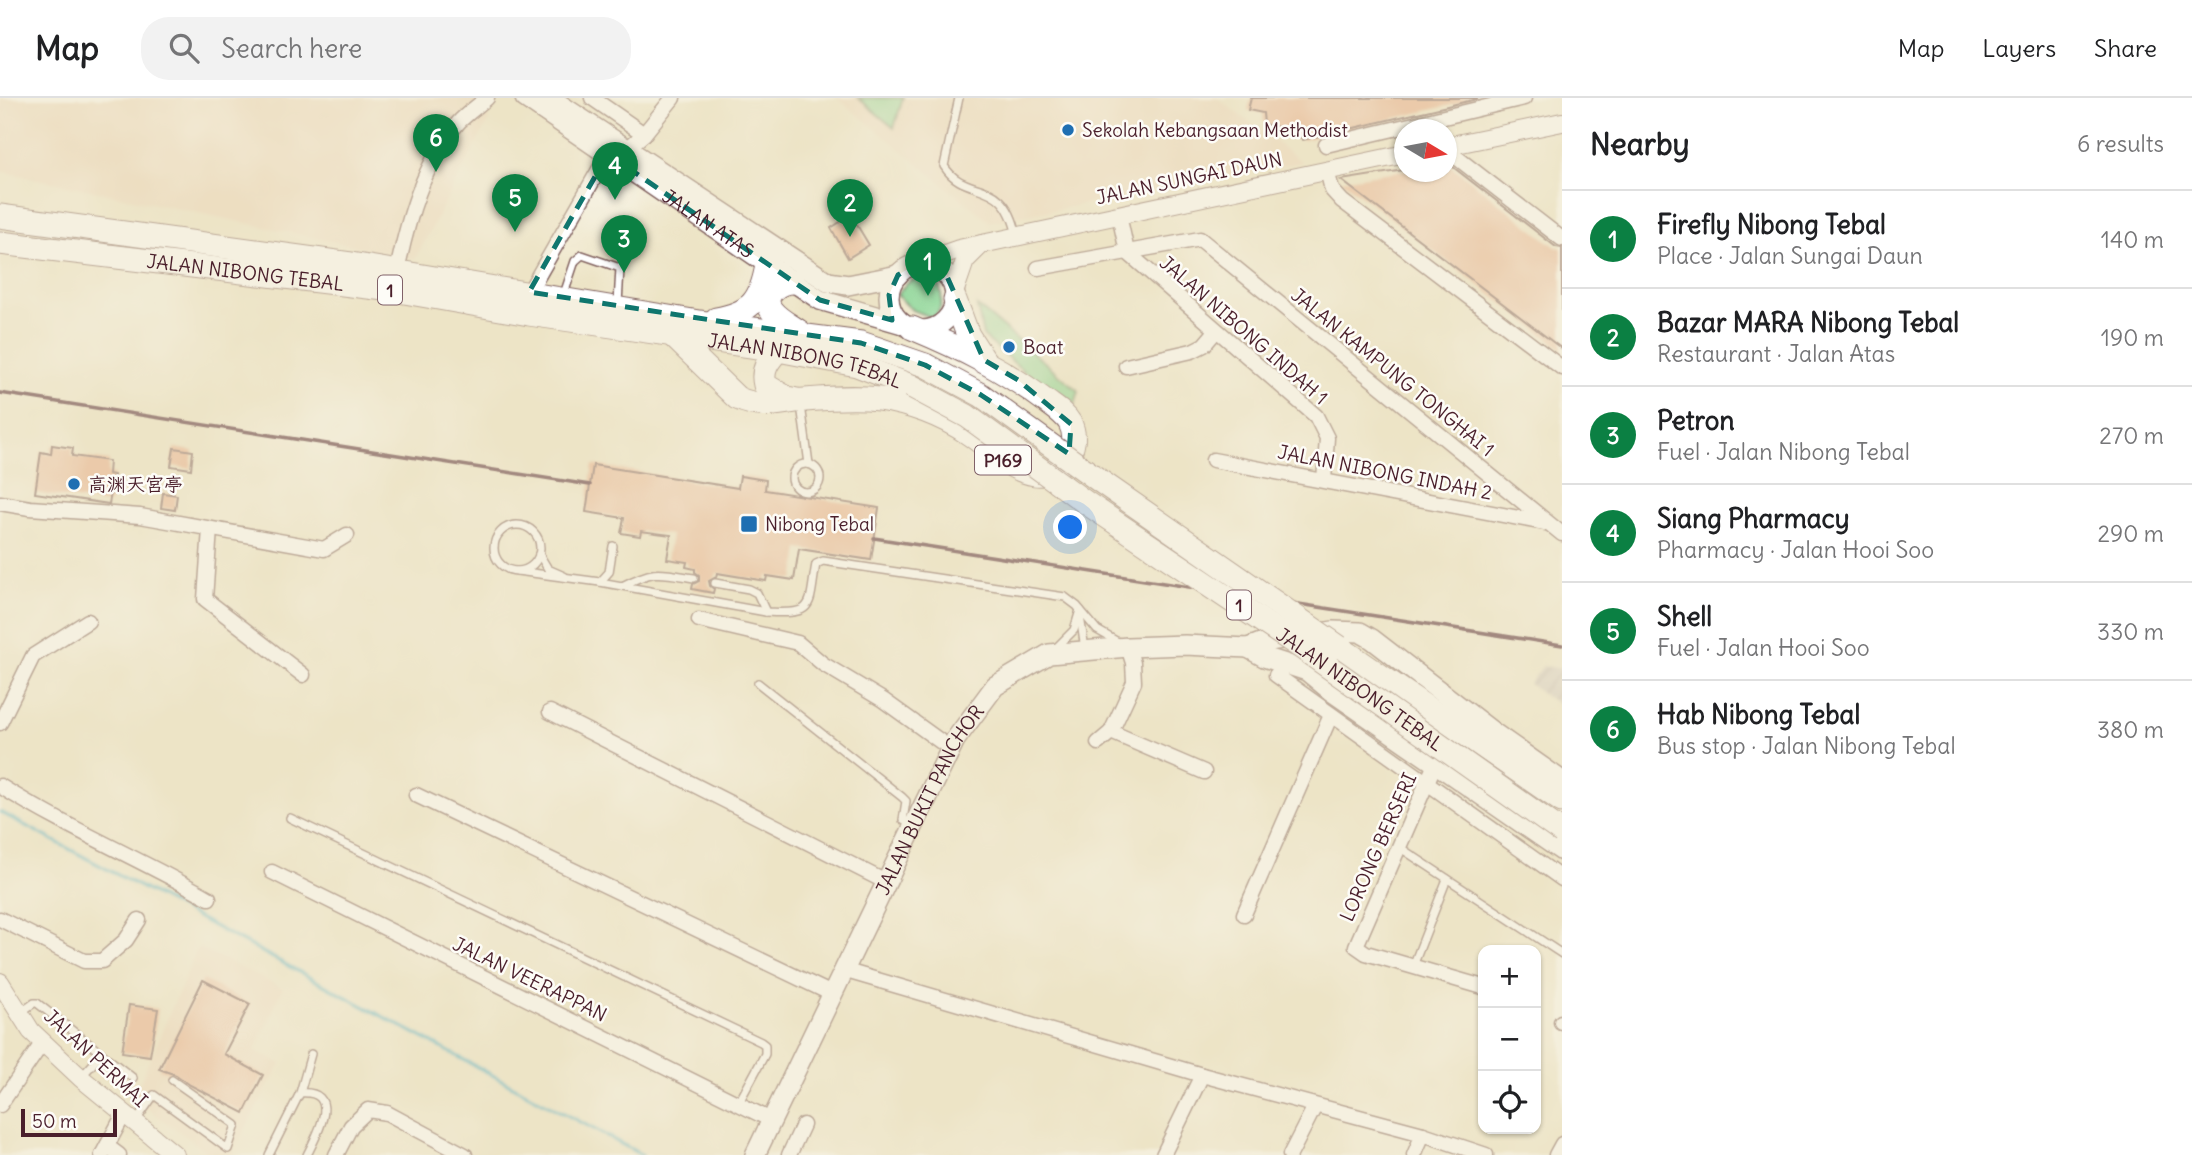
<!DOCTYPE html>
<html lang="en">
<head>
<meta charset="utf-8">
<style>
	body { margin:0; font-family:Delius,"LXGW WenKai TC",sans-serif; background:#f2f2f2; color:#202124 }
	.controls { position:absolute; right:21px; bottom:21px; display:grid; overflow:hidden; border-radius:14px; box-shadow:0 2px 5px #0004 }
	.controls button { width:63px; height:63px; display:grid; place-items:center; padding:0; border:0; border-bottom:2px solid #e0e0e0; background:#fff; color:#202124; font:35px sans-serif }
	.compass { position:absolute; left:1394px; top:21px; width:63px; height:63px; border-radius:50%; background:#fff; box-shadow:0 2px 5px #0004; rotate:100deg }
	.scale { position:absolute; left:21px; bottom:18px; width:96px; box-sizing:border-box; padding-left:7px; border:4px solid #4a1f2b; border-top:0; font-size:19px; line-height:24px; white-space:nowrap; color:#4a1f2b; -webkit-text-stroke:5px #fdfcf7; paint-order:stroke }
	.you { position:absolute; left:1071px; top:430px; width:24px; height:24px; margin:-18px; border:5px solid #fff; border-radius:50%; background:#1a73e8; box-shadow:0 0 0 10px #1a73e833 }
	.badge { display:grid; place-items:center; width:46px; height:46px; border-radius:50%; background:#0b8043; color:#fff; font-size:23px; font-weight:700 }
	.pin { position:absolute; translate:-50% -58px; filter:drop-shadow(0 2px 4px #0008) }
	.pin::after { content:''; position:absolute; top:37px; width:24px; height:21px; background:inherit; clip-path:polygon(0 0,100% 0,50% 100%) }
	.list { margin:0; padding:0; list-style:none }
	h2 { display:flex; justify-content:space-between; align-items:center; height:91px; margin:0; padding:0 28px; font-size:30px }
	h2 small { font-size:23px; font-weight:400; color:#757577 }
	.list li { display:grid; grid-template-columns:46px 1fr auto; gap:21px; align-items:center; box-sizing:border-box; height:98px; padding:0 28px; border-top:2px solid #e0e0e0 }
	.list b { display:block; font-size:26px; white-space:nowrap }
	.list p { margin:0; font-size:23px; white-space:nowrap; color:#757577 }
	.list em { font-size:23px; font-style:normal; color:#757577 }
	.icon { flex:none; width:38px; height:38px; fill:none; stroke:currentColor; stroke-width:2; stroke-linecap:round; stroke-linejoin:round }
	.map { position:relative; flex:none; width:1562px; height:1057px; overflow:hidden }
	header { display:flex; align-items:center; gap:42px; box-sizing:border-box; height:98px; padding:0 35px; background:#fff; border-bottom:2px solid #e0e0e0 }
	header strong { font-size:33px }
	nav { display:flex; gap:38px; margin-inline-start:auto; font-size:24px }
	.search { width:490px; height:63px; background:#f2f2f2; display:flex; align-items:center; gap:18px; box-sizing:border-box; padding:0 24px; border-radius:28px; color:#757577; font-size:26px }
	main { display:flex }
	aside { flex:1; background:#fff }
	.map>svg:first-child { display:block }
	.built { fill:#edd7bb }
	.industrial { fill:url(#industrial-furrows) }
	.green { fill:#87d391; stroke:#68795e; stroke-width:2 }
	.lines { fill:none; stroke-linecap:round; stroke-linejoin:round }
	.stream { stroke:#46adc5; stroke-width:3.5 }
	.building { fill:#e8ac88 }
	.service-casing { stroke:#836461; stroke-width:10 }
	.minor-casing { stroke:#836461; stroke-width:17 }
	.tertiary-casing { stroke:#836461; stroke-width:20 }
	.secondary-casing { stroke:#836461; stroke-width:22 }
	.trunk-casing { stroke:#836461; stroke-width:25 }
	.service { stroke:#fff; stroke-width:7 }
	.minor { stroke:#fff; stroke-width:14 }
	.tertiary { stroke:#fff; stroke-width:18 }
	.secondary { stroke:#fff; stroke-width:19 }
	.trunk { stroke:#fff; stroke-width:23 }
	.rail { stroke:#4a1f2b; stroke-width:3.5 }
	.trunk-bridge-casing { stroke:#836461; stroke-width:25; stroke-linecap:butt }
	.trunk-bridge { stroke:#fff; stroke-width:23 }
	.marked { fill:none; stroke:#0f766e; stroke-width:5; stroke-dasharray:14 9; stroke-linejoin:round }
	.poi-dot { fill:#1f6fb2; stroke:#fdfcf7; stroke-width:2.5 }
	.labels { text-anchor:middle; dominant-baseline:central; stroke-width:5; stroke-linejoin:round; paint-order:stroke }
	.shield { fill:#fdfcf7; stroke:#806168; stroke-width:2 }
	.shield-label { font-size:18px; font-weight:bold; fill:#4a1f2b }
	.poi-label { font-size:19px; fill:#4a1f2b; stroke:#fdfcf7; text-anchor:start }
	.street-label { font-size:19px; fill:#4a1f2b; stroke:#fdfcf7 }
</style>
</head>
<body>
<header>
<strong>Map</strong>
<div class="search"><svg class="icon" aria-label="search" viewBox="0 0 24 24"><circle cx="10" cy="10" r="6"/><path d="M15 15l6 6"/></svg>Search here</div>
<nav><a>Map</a><a>Layers</a><a>Share</a></nav>
</header>
<main>
<div class="map">
<svg width="1562" height="1057" viewBox="0 0 1562 1057">
	<defs>
		<pattern id="industrial-furrows" width="10" height="10" patternUnits="userSpaceOnUse" patternTransform="scale(1.75)"><rect width="10" height="10" fill="#ccc2b9"/><path d="M-1 1l2-2M0 10L10 0M9 11l2-2" fill="none" stroke="#b1a69f"/></pattern>
	</defs>
	<rect width="100%" height="100%" fill="#fdfcf7"/>
	<filter id="ink" filterUnits="userSpaceOnUse"><feTurbulence type="fractalNoise" baseFrequency=".0143" numOctaves="2"/><feDisplacementMap in="SourceGraphic" scale="14" xChannelSelector="R" yChannelSelector="G"/><feConvolveMatrix kernelMatrix="1 2 1 2 8 2 1 2 1" color-interpolation-filters="sRGB"/></filter>
	<filter id="wash" filterUnits="userSpaceOnUse"><feTurbulence type="fractalNoise" baseFrequency=".00686" numOctaves="4" result="noise"/><feDisplacementMap in="SourceGraphic" scale="28" xChannelSelector="R" yChannelSelector="G"/><feGaussianBlur stdDeviation="1.57" result="paint"/><feColorMatrix in="noise" values="0 0 0 0 0 0 0 0 0 0 0 0 0 0 0 0 0 1.4 0 .05"/><feComposite in="paint" operator="in"/></filter>
	<g filter="url(#wash)">
		<rect width="100%" height="100%" fill="#ede4c6"/>
		<g class="built">
			<path d="M0 0H481L489 22 415 161 0 73Z"/>
			<path d="M837 0H1217L1302 64 990 124Z"/>
			<path d="M198 849 283 890 255 953 281 965 231 1057H212L133 1001Z"/>
		</g>
		<path class="industrial" d="M1543 568 1562 571V609L1529 586Z"/>
		<g class="green">
			<path d="M858 0H903L894 30Z"/>
			<path d="M925 178 936 181C943 196 945 209 933 220L912 212 897 197C904 186 912 180 925 178Z"/>
			<path d="M977 208 1079 293 1075 306 1026 275 983 238Z"/>
		</g>
		<g class="lines">
			<path class="stream" d="M0 714 642 1057"/>
		</g>
		<g id="blocks">
			<g class="building">
				<path d="M1251 0H1477V1L1303 42 1289 31 1264 26 1263 15 1248 12Z"/>
				<path d="M1446 66H1449L1556 149 1562 150V251L1341 82 1404 72 1446 74Z"/>
				<path d="M851 117 869 147 848 160 831 130Z"/>
				<path d="M52 347 73 350 72 358 109 363 108 376 114 377 109 406 35 395 41 354 51 356Z"/>
				<path d="M174 350 193 353 191 371 171 368Z"/>
				<path d="M593 367 738 390 740 378 766 382 765 392 879 410 871 462 799 451 794 482 767 478 766 483 717 475 716 479 709 483 710 488 714 491 713 495 692 491 693 486 699 483V477L695 474V471L686 469 687 464 667 461 671 437 641 433 640 438 621 435 624 420 586 414Z"/>
				<path d="M163 395 177 397 175 412 161 410Z"/>
				<path d="M203 882 250 906 224 956 263 977 244 1015 190 987 176 977 159 971Z"/>
				<path d="M129 907 158 911 150 958 122 954Z"/>
			</g>
		</g>
	</g>
	<g filter="url(#ink)">
		<use href="#blocks" fill-opacity="0" stroke="#836461" stroke-width="2"/>
		<g class="lines">
			<g class="service-casing">
				<g id="service">
					<path d="M959 0 944 68C966 103 1004 75 1017 138"/>
					<path d="M563 199 575 163 582 157 620 170 618 206"/>
					<path d="M801 307 809 366"/>
					<circle cx="806" cy="380" r="14"/>
					<circle cx="517" cy="450" r="23"/>
					<path d="M539 456 548 471 564 478"/>
					<path d="M517 473 600 484 766 514C817 517 808 509 816 466L823 463 1065 499 1077 508 1097 532 1118 544"/>
					<path d="M600 484 609 474 613 448"/>
					<path d="M715 485 749 491 757 495 766 514"/>
					<path d="M622 488C655 471 658 474 694 480"/>
					<path d="M1080 518 1085 551"/>
					<path d="M1055 551 1074 532 1080 512"/>
					<path d="M758 585 902 699 906 703 903 722 913 728"/>
					<path d="M290 720 761 944 765 947V956L738 1006"/>
					<path d="M1399 749 1562 856"/>
					<path d="M1413 868 1447 781"/>
					<path d="M20 915 34 905H37L133 980"/>
					<path d="M81 979 102 956"/>
					<path d="M300 995C343 992 317 1037 307 1057"/>
					<path d="M135 1024 154 997 228 1051 236 1027 172 982"/>
					<path d="M269 1057 300 995 311 956"/>
				</g>
			</g>
			<g class="minor-casing">
				<g id="minor">
					<path d="M592 0 644 36"/>
					<path d="M1326 47 1524 0"/>
					<path d="M627 51 644 36 673 0"/>
					<path d="M1447 52 1562 141"/>
					<path d="M1327 72 1332 92 1342 103 1562 270"/>
					<path d="M1119 117 1127 154 1316 318 1327 340 1324 382"/>
					<path d="M1038 170 1200 141 1562 436"/>
					<path d="M397 173C408 121 423 66 458 25 466 16 478 8 487 0"/>
					<path d="M529 194 608 56"/>
					<path d="M1126 268 1192 253 1204 247 1216 233"/>
					<path d="M1213 362 1545 425"/>
					<path d="M0 405 30 410 140 418 324 451 347 437"/>
					<path d="M210 431 205 501 303 577"/>
					<path d="M699 522 798 545 823 566 883 602 951 651"/>
					<path d="M1276 577 1562 781"/>
					<path d="M550 614 886 784"/>
					<path d="M0 625 33 558 88 523"/>
					<path d="M1111 634 1204 674"/>
					<path d="M1098 645 1111 634 1134 584 1133 565 1128 549"/>
					<path d="M1435 666 1356 848 1366 855 1483 889"/>
					<path d="M0 688C67 730 140 761 209 800"/>
					<path d="M416 697 832 896"/>
					<path d="M272 774 771 1022"/>
					<path d="M1244 816 1331 617"/>
					<path d="M0 821 84 863H102L126 842 139 822"/>
					<path d="M843 872 1202 977 1423 1036 1486 1057"/>
					<path d="M1561 924H1562"/>
					<path d="M0 1007 43 944"/>
					<path d="M107 1048 119 1057"/>
					<path d="M102 1057 124 1016"/>
					<path d="M336 1057 351 1028 368 1012 387 1015 465 1057"/>
					<path d="M789 1057 803 1027"/>
					<path d="M1163 1057 1202 977"/>
					<path d="M1290 1057 1315 1008"/>
					<path d="M1414 1057 1423 1036"/>
					<path d="M1556 1057 1562 1046"/>
				</g>
			</g>
			<g class="tertiary-casing">
				<g id="tertiary">
					<path d="M1447 48 1562 24"/>
					<path d="M916 166 959 151 982 146 1405 56"/>
					<path d="M955 192 965 163 982 146"/>
					<path d="M0 884 31 933 81 980 175 1057"/>
				</g>
			</g>
			<g class="secondary-casing">
				<g id="secondary">
					<path id="s1" d="M525 0 820 202 903 226"/>
					<path d="M550 0 828 184 848 187 898 177"/>
					<circle cx="922" cy="199" r="33"/>
					<path d="M1248 550 1264 559 1307 573 1331 593 1562 753"/>
					<path id="s2" d="M755 1057 955 642 995 588 1049 556 1128 549 1185 547 1248 550 1263 544 1333 533 1360 534 1372 541 1494 635 1562 683"/>
				</g>
			</g>
			<g class="trunk-casing">
				<g id="trunk">
					<path d="M0 118 351 166 699 224 861 245 925 267"/>
					<path id="s3" d="M0 145 393 192 529 216 778 252 857 267 911 288"/>
					<path d="M793 184C778 184 760 198 772 213 779 222 792 228 800 234"/>
					<path d="M955 202 968 237 984 262"/>
					<path d="M716 221C751 215 761 202 767 167"/>
					<path d="M669 234 737 300C763 312 779 304 805 302 829 300 855 298 879 301 909 305 943 318 968 335 990 349 1008 372 1035 376 1049 378 1058 370 1066 360 1074 350 1076 337 1070 325 1065 316 1055 310 1047 304 1005 272 960 250 912 230"/>
					<path d="M778 252C768 263 761 272 765 287L787 300 797 302"/>
					<path d="M1339 549 1562 703"/>
				</g>
			</g>
			<use href="#service" class="service"/>
			<use href="#minor" class="minor"/>
			<use href="#tertiary" class="tertiary"/>
			<use href="#secondary" class="secondary"/>
			<use href="#trunk" class="trunk"/>
			<g class="rail">
				<path d="M0 295 590 387"/>
				<path d="M874 440 1562 547"/>
			</g>
			<g class="trunk-bridge-casing">
				<g id="trunk-bridge">
					<path d="M925 267 981 297 1100 383 1339 549"/>
					<path id="s4" d="M911 288 967 318 1085 404 1305 552 1562 734"/>
				</g>
			</g>
			<use href="#trunk-bridge" class="trunk-bridge"/>
		</g>
	</g>
	<path d="M0 0H1562V1057H0ZM608 56 820 202 892 222 889 197 898 177 916 166 945 174 984 262 1018 282 1071 326 1069 356 981 297 925 267 861 245 529 194Z" fill="#ede4c6" fill-opacity=".55" fill-rule="evenodd"/>
	<path class="marked" d="M608 56 820 202 892 222 889 197 898 177 916 166 945 174 984 262 1018 282 1071 326 1069 356 981 297 925 267 861 245 529 194Z"/>
	<g class="poi-dot">
		<circle cx="1068" cy="32" r="7"/>
		<circle cx="1009" cy="249" r="7"/>
		<circle cx="74" cy="386" r="7"/>
		<rect x="740" y="417" width="18" height="18" rx="3.5"/>
	</g>
	<g class="labels">
		<g class="shield">
			<rect x="378" y="177.5" width="24" height="29" rx="5"/>
			<rect x="975" y="347.5" width="56" height="29" rx="5"/>
			<rect x="1227" y="492.5" width="24" height="29" rx="5"/>
		</g>
		<g class="shield-label">
			<text x="390" y="192">1</text>
			<text x="1003" y="362">P169</text>
			<text x="1239" y="507">1</text>
		</g>
		<g class="poi-label">
			<text x="1082" y="32">Sekolah Kebangsaan Methodist</text>
			<text x="1023" y="249">Boat</text>
			<text x="88" y="386">高渊天宫亭</text>
			<text x="765" y="426">Nibong Tebal</text>
		</g>
		<g class="street-label">
			<text transform="translate(1189 80) rotate(-12)">JALAN SUNGAI DAUN</text>
			<text stroke="none"><textPath href="#s1" startOffset="222">JALAN ATAS</textPath></text>
			<text stroke="none"><textPath href="#s3" startOffset="247">JALAN NIBONG TEBAL</textPath></text>
			<text transform="translate(1244 232) rotate(41)">JALAN NIBONG INDAH 1</text>
			<text stroke="none"><textPath href="#s3" startOffset="814">JALAN NIBONG TEBAL</textPath></text>
			<text transform="translate(1393 274) rotate(39)">JALAN KAMPUNG TONGHAI 1</text>
			<text transform="translate(1385 374) rotate(11)">JALAN NIBONG INDAH 2</text>
			<text stroke="none"><textPath href="#s4" startOffset="542">JALAN NIBONG TEBAL</textPath></text>
			<text stroke="none"><textPath href="#s2" startOffset="396">JALAN BUKIT PANCHOR</textPath></text>
			<text transform="translate(1378 749) rotate(-66)">LORONG BERSERI</text>
			<text transform="translate(530 881) rotate(26)">JALAN VEERAPPAN</text>
			<text transform="translate(96 960) rotate(43)">JALAN PERMAI</text>
		</g>
	</g>
</svg>
<div class="controls">
<button>+</button>
<button>−</button>
<button><svg class="icon" aria-label="locate" viewBox="0 0 24 24"><circle cx="12" cy="12" r="6"/><path d="M12 2v4M12 18v4M2 12h4M18 12h4"/></svg></button>
</div>
<svg class="compass" viewBox="-18 -18 36 36"><path d="M0-13l5 13h-10z" fill="#e53935"/><path d="M0 13l5-13h-10z" fill="#757577"/></svg>
<div class="scale">50 m</div>
<div class="you"></div>
<div class="pin badge" style="left:928px;top:198px">1</div>
<div class="pin badge" style="left:850px;top:139px">2</div>
<div class="pin badge" style="left:624px;top:175px">3</div>
<div class="pin badge" style="left:615px;top:102px">4</div>
<div class="pin badge" style="left:515px;top:134px">5</div>
<div class="pin badge" style="left:436px;top:74px">6</div>
</div>
<aside>
<h2>Nearby<small>6 results</small></h2>
<ul class="list">
<li><span class="badge">1</span><div><b>Firefly Nibong Tebal</b><p>Place · Jalan Sungai Daun</p></div><em>140 m</em></li>
<li><span class="badge">2</span><div><b>Bazar MARA Nibong Tebal</b><p>Restaurant · Jalan Atas</p></div><em>190 m</em></li>
<li><span class="badge">3</span><div><b>Petron</b><p>Fuel · Jalan Nibong Tebal</p></div><em>270 m</em></li>
<li><span class="badge">4</span><div><b>Siang Pharmacy</b><p>Pharmacy · Jalan Hooi Soo</p></div><em>290 m</em></li>
<li><span class="badge">5</span><div><b>Shell</b><p>Fuel · Jalan Hooi Soo</p></div><em>330 m</em></li>
<li><span class="badge">6</span><div><b>Hab Nibong Tebal</b><p>Bus stop · Jalan Nibong Tebal</p></div><em>380 m</em></li>
</ul>
</aside>
</main>
</body>
</html>
